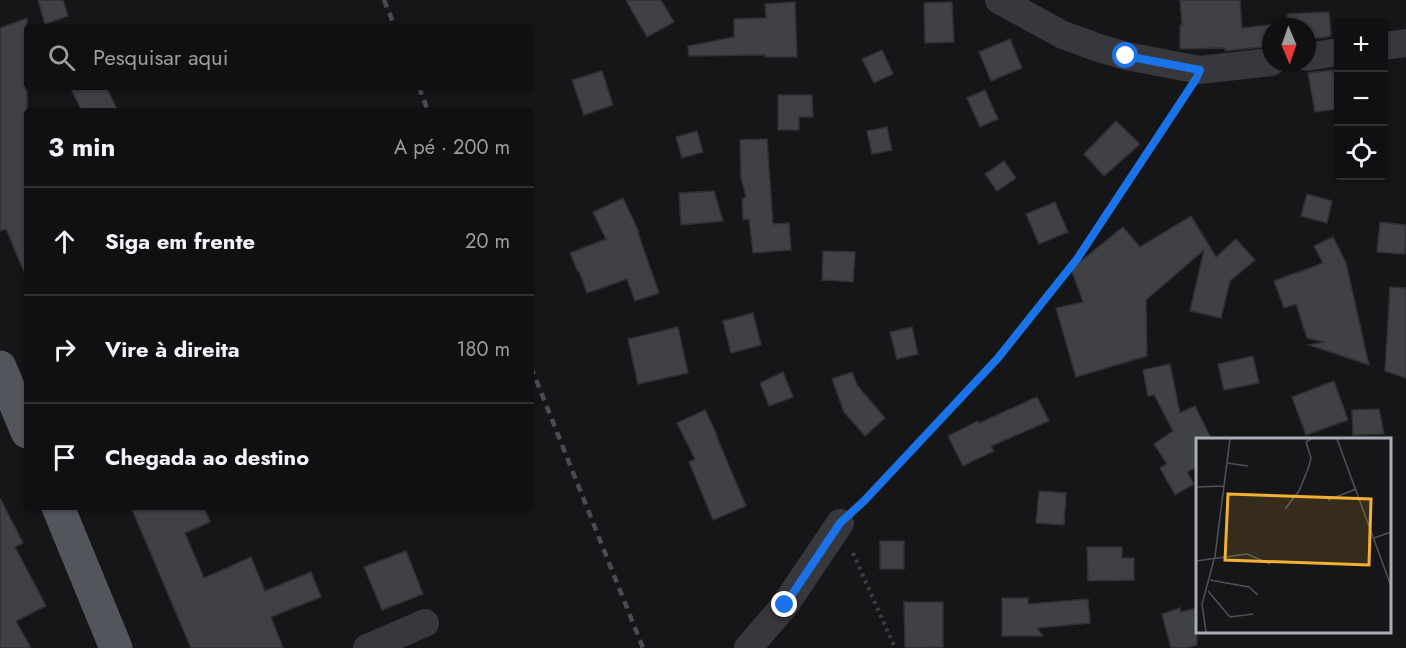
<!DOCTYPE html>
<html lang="pt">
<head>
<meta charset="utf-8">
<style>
	body { margin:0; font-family:Jost,sans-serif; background:#19191b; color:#f1f3f6 }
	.controls { position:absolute; right:18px; top:18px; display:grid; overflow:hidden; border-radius:6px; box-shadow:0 2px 4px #0004 }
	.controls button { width:54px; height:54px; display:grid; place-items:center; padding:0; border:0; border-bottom:2px solid #303032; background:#101012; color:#f1f3f6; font:30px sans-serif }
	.compass { position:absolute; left:1262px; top:18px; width:54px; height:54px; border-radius:50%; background:#101012; box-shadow:0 2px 4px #0004; rotate:178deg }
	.stop { position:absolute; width:18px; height:18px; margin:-14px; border:4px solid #1a73e8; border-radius:50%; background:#fff }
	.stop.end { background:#1a73e8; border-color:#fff; box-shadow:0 2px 6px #0008 }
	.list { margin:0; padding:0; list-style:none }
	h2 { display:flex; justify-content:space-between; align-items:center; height:78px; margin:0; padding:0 24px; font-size:26px }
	h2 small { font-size:20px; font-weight:400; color:#9c9d9f }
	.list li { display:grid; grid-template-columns:39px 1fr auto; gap:18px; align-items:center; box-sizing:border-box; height:108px; padding:0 24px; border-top:2px solid #303032 }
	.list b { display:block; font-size:22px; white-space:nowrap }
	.list em { font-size:20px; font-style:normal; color:#9c9d9f }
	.icon { flex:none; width:33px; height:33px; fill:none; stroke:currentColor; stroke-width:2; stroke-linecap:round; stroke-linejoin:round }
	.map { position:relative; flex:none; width:1406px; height:648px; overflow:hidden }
	.search { position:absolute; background:#101012; box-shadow:0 2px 4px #0004; left:24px; top:24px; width:510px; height:66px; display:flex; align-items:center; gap:15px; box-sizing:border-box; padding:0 21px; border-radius:6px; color:#9c9d9f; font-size:22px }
	.panel { position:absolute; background:#101012; box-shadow:0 2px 4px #0004; left:24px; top:108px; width:510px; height:402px; border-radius:6px }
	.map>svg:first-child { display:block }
	.building { fill:#404145; stroke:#303034; stroke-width:1.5 }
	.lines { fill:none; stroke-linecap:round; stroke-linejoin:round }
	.path { stroke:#3d3f44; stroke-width:4; stroke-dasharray:3 4.5; stroke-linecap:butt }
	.minor { stroke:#37383d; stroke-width:28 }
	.major { stroke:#53555c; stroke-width:33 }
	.rail { stroke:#4a4c52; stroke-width:4.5; stroke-dasharray:8 6; stroke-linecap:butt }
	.route { stroke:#1a73e8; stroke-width:8 }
	.inset-road { fill:none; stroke:#505258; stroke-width:1.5 }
	.view { fill:#f2b134; fill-opacity:0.15; stroke:#f2b134; stroke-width:3 }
	.inset-edge { fill:none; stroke:#a8adb8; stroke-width:3 }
</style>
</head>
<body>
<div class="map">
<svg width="1406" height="648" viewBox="0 0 1406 648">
	<rect width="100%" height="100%" fill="#161618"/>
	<g class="building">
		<path d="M38 0H63L68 16 45 24Z"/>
		<path d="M626 0H661L674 22 647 37Z"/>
		<path d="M1180 0H1240L1242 28 1288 23 1287 14 1329 12 1331 36 1307 40V27H1271V46L1225 51V48L1180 49V25H1182Z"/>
		<path d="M795 2 797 57H765V55L689 56 688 46 734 37V19L766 18 765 4Z"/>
		<path d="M952 2 954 42 925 43 924 3Z"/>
		<path d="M27 18V279L6 229 0 231V28Z"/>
		<path d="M1010 39 1022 68 991 81 979 52Z"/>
		<path d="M882 50 893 74 874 83 862 59Z"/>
		<path d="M1333 70V73L1336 72 1338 91V109L1315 112 1308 73Z"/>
		<path d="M602 71 613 105 584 115 572 80Z"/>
		<path d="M70 87H106L118 111H82Z"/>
		<path d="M985 90 998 119 980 127 967 98Z"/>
		<path d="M778 95H812L813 117H799V130H778Z"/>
		<path d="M1116 121 1140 144 1104 176 1084 154Z"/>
		<path d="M887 127 892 150 872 154 867 131Z"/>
		<path d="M697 131 703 152 682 158 676 137Z"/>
		<path d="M767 139 773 224 789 223 791 250 753 253 749 219 743 220 742 199 746 197 741 178 740 140Z"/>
		<path d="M1004 161 1016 178 997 191 985 174Z"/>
		<path d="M714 191 723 221 681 225 679 193Z"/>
		<path d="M1307 194 1332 201 1327 223 1301 216Z"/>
		<path d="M623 198 639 232 638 233 659 293 635 301 627 279 587 293 579 271 578 272 570 253 606 239 593 212Z"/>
		<path d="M1055 202 1068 232 1039 244 1026 214Z"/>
		<path d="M1191 216 1216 257 1236 239 1255 260 1230 281 1221 318 1190 311 1204 250 1146 300 1147 356 1076 377 1056 308 1083 302 1071 269 1123 227 1140 247Z"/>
		<path d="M1380 222 1406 225 1405 254 1377 252Z"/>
		<path d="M1333 237 1346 263 1369 365 1309 345 1324 342 1307 338 1296 304 1284 308 1274 281 1323 263 1314 246Z"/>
		<path d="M823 251 855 252 853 282 822 280Z"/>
		<path d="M1390 287 1406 288V378L1385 371Z"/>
		<path d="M753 313 761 345 731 353 723 321Z"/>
		<path d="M678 327 688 373 638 384 628 339Z"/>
		<path d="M912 327 918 354 897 359 890 332Z"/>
		<path d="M1253 356 1259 383 1224 390 1218 364Z"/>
		<path d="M1170 364 1180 413 1195 406 1212 440H1197V467L1187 472 1194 484 1175 495 1160 468 1167 464 1154 444 1173 431 1154 395 1148 396 1143 370Z"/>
		<path d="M783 372 793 397 769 406 760 383Z"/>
		<path d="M852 372 857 385 885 418 865 436 844 412 832 379Z"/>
		<path d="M1334 381 1348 420 1306 435 1292 397Z"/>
		<path d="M1037 397 1049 421 991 446 994 451 963 466 948 436 978 421 979 423Z"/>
		<path d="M1379 409 1384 434 1353 435 1352 410Z"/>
		<path d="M705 410 717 435H716L746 506 713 520 689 462 695 459 677 423Z"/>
		<path d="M1039 491 1066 493 1064 525 1036 523Z"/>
		<path d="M0 498 23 543 15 547 46 606 16 621 31 648H0Z"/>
		<path d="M131 507H204L210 522 185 533 204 578 251 557 265 591 311 572 321 597 271 617 283 648H191Z"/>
		<rect x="880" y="541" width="24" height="28"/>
		<path d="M1087 547H1122V558H1134V580L1088 581Z"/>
		<path d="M406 551 423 594 382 610 364 567Z"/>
		<path d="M1002 598H1028V604L1088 599 1090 623 1037 628 1043 636H1002Z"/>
		<path d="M904 602H943V647L905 648Z"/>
		<path d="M1180 608 1181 612 1197 608V645L1187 648H1171L1162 614Z"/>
	</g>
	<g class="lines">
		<g class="path">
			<path d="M859 505 998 358 1077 259 1186 94"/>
			<path d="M853 553 895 648"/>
		</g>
		<g class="minor">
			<path d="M999 0 1063 35 1099 48 1126 56 1200 70 1271 62"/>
			<path d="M1384 46 1406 43"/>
			<path d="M1307 57 1338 52"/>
			<path d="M367 648 425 623"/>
			<path d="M748 648 785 605 840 523"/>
		</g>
		<g class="major">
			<path d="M0 367 27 432"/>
			<path d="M58 507 116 648"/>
		</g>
		<g class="rail">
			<path d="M384 0 395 27"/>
			<path d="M419 87 428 111"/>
			<path d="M531 367 643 648"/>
		</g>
	</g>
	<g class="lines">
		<path class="route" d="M785 605 840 523 864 501 998 358 1077 259 1196 79 1200 70 1126 56"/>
	</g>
	<g transform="translate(1196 438)">
		<rect width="195" height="195" fill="#161618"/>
		<path class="inset-road" d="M141 1 195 148M31 25 52 28M0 49 28 48M132 62 160 51M89 71 103 53 112 31 115 20 110 4 115 1M178 100 195 94M0 123 51 116 74 126M14 142 53 149 62 157M12 153 34 179 57 176M10 194 6 166 19 118 34 1"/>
		<path class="view" d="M32 56 175 61 173 127 29 122Z"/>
		<rect width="195" height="195" class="inset-edge"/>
	</g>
</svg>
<div class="controls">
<button>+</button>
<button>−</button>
<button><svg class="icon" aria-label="locate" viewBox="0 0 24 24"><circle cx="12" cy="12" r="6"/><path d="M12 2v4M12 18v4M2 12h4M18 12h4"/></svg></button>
</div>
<svg class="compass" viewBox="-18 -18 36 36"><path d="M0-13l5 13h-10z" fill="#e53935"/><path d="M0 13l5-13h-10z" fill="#9c9d9f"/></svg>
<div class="stop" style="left:1126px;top:56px"></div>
<div class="stop end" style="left:785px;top:605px"></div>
<div class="search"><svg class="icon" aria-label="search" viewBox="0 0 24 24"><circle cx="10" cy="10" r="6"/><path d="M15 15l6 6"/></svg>Pesquisar aqui</div>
<section class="panel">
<h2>3 min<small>A pé · 200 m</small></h2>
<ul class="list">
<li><svg class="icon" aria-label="ahead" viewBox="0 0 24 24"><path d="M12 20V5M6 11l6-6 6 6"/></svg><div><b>Siga em frente</b></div><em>20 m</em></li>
<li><svg class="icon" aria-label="right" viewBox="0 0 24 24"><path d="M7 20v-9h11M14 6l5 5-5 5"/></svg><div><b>Vire à direita</b></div><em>180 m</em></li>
<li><svg class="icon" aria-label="arrive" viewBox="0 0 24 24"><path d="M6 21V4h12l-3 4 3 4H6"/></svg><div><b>Chegada ao destino</b></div></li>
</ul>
</section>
</div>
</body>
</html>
